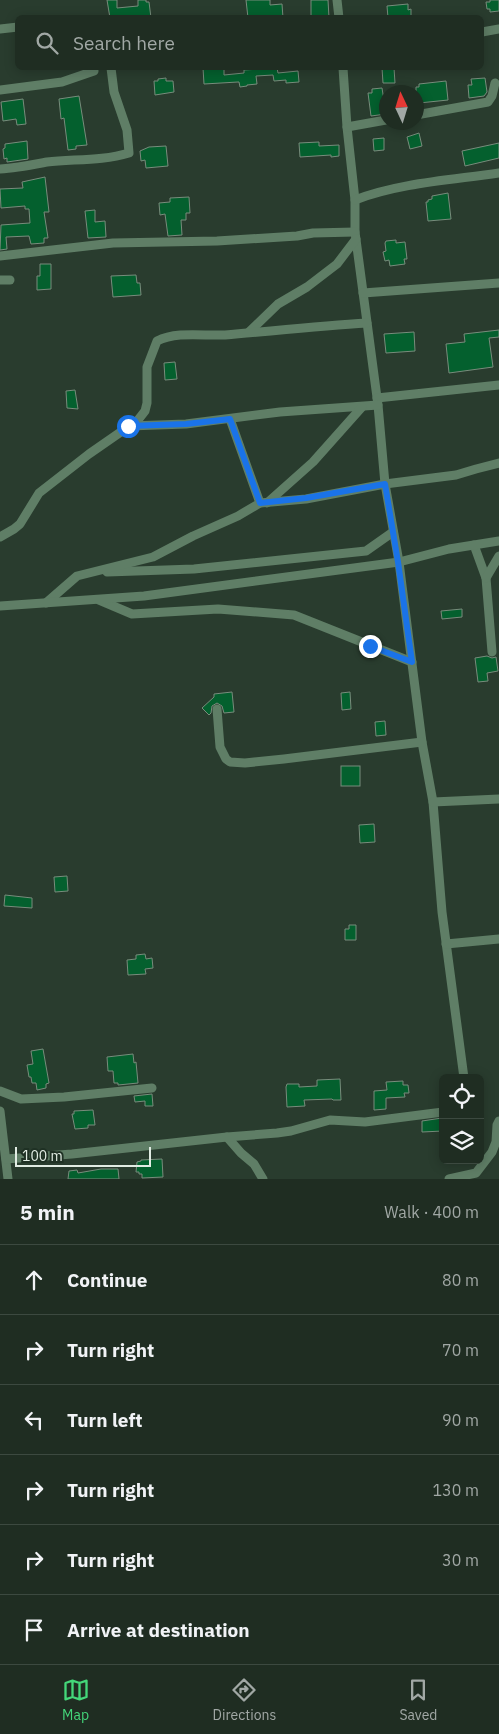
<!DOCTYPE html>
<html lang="en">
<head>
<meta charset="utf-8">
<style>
	body { margin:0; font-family:"IBM Plex Sans",sans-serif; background:#27352a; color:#f1f3f6 }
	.controls { position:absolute; right:15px; bottom:15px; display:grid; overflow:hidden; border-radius:8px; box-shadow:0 2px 12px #0003 }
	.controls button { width:45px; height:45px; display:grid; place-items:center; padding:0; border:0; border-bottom:1px solid #3c4940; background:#1f2d22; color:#f1f3f6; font:25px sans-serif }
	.compass { position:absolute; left:379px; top:85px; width:45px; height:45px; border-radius:50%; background:#1f2d22; box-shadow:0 2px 12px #0003; rotate:356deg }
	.scale { position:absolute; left:15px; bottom:12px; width:136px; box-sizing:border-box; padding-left:5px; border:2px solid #e1ece3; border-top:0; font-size:14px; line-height:18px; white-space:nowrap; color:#e1ece3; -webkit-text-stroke:4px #1f3124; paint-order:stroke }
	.stop { position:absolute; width:15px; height:15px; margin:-11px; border:4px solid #1a73e8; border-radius:50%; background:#fff }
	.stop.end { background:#1a73e8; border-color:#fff; box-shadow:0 1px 5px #0008 }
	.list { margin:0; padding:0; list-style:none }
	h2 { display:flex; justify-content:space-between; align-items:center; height:65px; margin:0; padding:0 20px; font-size:21px }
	h2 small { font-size:16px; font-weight:400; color:#a1a8a5 }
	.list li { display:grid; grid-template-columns:32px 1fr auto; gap:15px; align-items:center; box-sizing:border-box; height:70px; padding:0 20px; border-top:1px solid #3c4940 }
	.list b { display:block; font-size:19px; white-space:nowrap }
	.list em { font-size:16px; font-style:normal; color:#a1a8a5 }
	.icon { flex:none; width:28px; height:28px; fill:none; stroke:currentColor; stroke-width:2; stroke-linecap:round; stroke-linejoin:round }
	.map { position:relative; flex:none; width:499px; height:1179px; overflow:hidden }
	.search { position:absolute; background:#1f2d22; box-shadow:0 2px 12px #0003; left:15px; right:15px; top:15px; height:55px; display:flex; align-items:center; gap:12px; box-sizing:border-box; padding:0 18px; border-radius:8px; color:#a1a8a5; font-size:19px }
	.sheet { height:485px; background:#1f2d22 }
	nav { display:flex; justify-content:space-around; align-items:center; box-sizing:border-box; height:70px; border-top:1px solid #3c4940; background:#1f2d22; font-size:14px; color:#a1a8a5 }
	nav a { display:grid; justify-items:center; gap:2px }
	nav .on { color:#44d77a }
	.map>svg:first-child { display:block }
	.building { fill:#04602e; stroke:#788c7c }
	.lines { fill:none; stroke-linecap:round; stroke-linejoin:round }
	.street { stroke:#5f7e66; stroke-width:9 }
	.route { stroke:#1a73e8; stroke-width:6 }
</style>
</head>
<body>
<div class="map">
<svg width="499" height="1179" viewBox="0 0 499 1179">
	<rect width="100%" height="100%" fill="#293c2e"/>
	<g class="building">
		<path d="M107 0H117V8L138 6V0H146V2H149L151 18H110Z"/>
		<path d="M246 0H270V5L282 4 283 18H248Z"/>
		<path d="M311 0H328L329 18H311Z"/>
		<path d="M490 0H499V11L490 12V9H487L486 2H490Z"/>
		<path d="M408 4V10L411 9V18H388L387 6Z"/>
		<path d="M203 68H224V75L244 73V70L277 68 278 73 298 71 299 82 286 83V80L274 81 273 75 256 76 257 84 247 85V86L240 87 239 82H238L204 84Z"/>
		<path d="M382 68H394L395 83H383Z"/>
		<path d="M166 78V81H173L174 92 155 95 154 81H158V79Z"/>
		<path d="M485 78 487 92 484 96 469 98 468 85H472L471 79Z"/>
		<path d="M446 81 448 100 419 103V98H416V87H419V84Z"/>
		<path d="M382 88 386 114 371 116 368 93H372V89Z"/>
		<path d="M79 96 87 145 76 146V149L68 150 64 118 61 119 59 99Z"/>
		<path d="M23 99 26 124 17 125 16 119 3 121 1 102Z"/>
		<path d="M419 133 422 146 410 149 407 137Z"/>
		<path d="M384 138V150L374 151 373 139Z"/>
		<path d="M27 141 28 159 7 162V158L4 159 3 149 5 148V144Z"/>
		<path d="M319 142V146L339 145V156L331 157V155L300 157 299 143Z"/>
		<path d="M499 143V158L465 166 462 151Z"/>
		<path d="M166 146 168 166 146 168 145 160 141 161 140 151 149 147Z"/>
		<path d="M45 177 49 212H44L48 238H44V243L31 244 29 236 6 237 7 249 0 250 1 225 30 223 29 209H25V206L1 208 0 189 23 188 22 182Z"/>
		<path d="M448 193 451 219 428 221 426 202H428V200L432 199V196Z"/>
		<path d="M189 197 190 213H186V220H181L182 235 168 236 165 214 160 215 159 203 170 202V198Z"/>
		<path d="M95 210V222L105 221 106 237 88 238 85 211Z"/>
		<path d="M396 240V243L405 242 407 259H404L405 264 390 266 389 260 385 261 383 252 386 251 385 243 386 241Z"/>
		<path d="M40 264H51V289L37 290V276H40Z"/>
		<path d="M136 275 137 283H140L141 295 113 297 111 276Z"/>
		<path d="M499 330V337L489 338 493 367 449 373 446 344 465 342 464 334Z"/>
		<path d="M414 332 415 351 386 353 384 334Z"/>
		<path d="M175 362 177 379 165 380 164 363Z"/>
		<path d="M75 390 78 409 67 408 66 391Z"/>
		<path d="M462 609V617L442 619 441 611Z"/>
		<path d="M487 656 492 658 496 657 498 671 487 673 488 681 478 682 475 658Z"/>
		<path d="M232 692 234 712 224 713 222 706 217 703 212 706 211 713 209 715 202 708 214 697V694Z"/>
		<path d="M350 692 351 709 342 710 341 693Z"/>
		<path d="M385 721 386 735 376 736 375 722Z"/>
		<rect x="341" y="766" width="19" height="20"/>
		<path d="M374 824 375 842 360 843 359 825Z"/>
		<path d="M67 876 68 891 55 892 54 877Z"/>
		<path d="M5 895 32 898V908L4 906Z"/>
		<path d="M349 925H356V940H345V929H349Z"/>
		<path d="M145 954 146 959 152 958 153 968 145 969 146 974 128 975 127 960 136 959V955Z"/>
		<path d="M43 1049 49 1083 46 1084V1088L37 1090 36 1083H32L31 1077H29L27 1065 33 1064 31 1051Z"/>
		<path d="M133 1054 134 1063 136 1062 138 1083 118 1085V1083H114L113 1071H108L107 1057Z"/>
		<path d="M340 1079 341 1100H333L332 1099 304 1100 305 1106 287 1107 286 1087 287 1084H299V1087L317 1086V1080Z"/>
		<path d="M403 1081V1085H408L409 1093H404L405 1097 386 1098V1109L374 1110V1091L387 1090 386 1082Z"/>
		<path d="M152 1094 153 1106H145V1101L135 1102 134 1096Z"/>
		<path d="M93 1110 95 1125H88V1128L75 1129 72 1114H74V1111Z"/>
		<path d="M442 1118 443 1131 422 1132V1121Z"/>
		<path d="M162 1159 163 1177 142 1178V1174H139V1172H136L137 1162 141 1161V1160Z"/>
		<path d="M101 1169H118L119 1179H68L69 1171 77 1170 78 1173Z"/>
	</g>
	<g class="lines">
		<g class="street">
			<path d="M337 0 339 18"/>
			<path d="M0 29 18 27"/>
			<path d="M482 32 499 29"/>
			<path d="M343 68 347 127 355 200V232L378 405 385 484 399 562 422 742 433 802 442 912 464 1078"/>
			<path d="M0 90 62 82 94 71"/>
			<path d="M416 115 488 102 492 96 495 83"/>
			<path d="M347 127 386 120"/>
			<path d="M0 169C16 168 31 165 47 162 74 159 102 161 129 153L127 130 114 92 111 68"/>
			<path d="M355 200C399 183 452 180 499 173"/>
			<path d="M0 256 113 243 217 241 297 236 313 233 355 232"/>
			<path d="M0 280H10"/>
			<path d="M363 293 499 283"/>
			<path d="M249 332 278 304 307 287 337 264 356 239"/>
			<path d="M377 398 499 385"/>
			<path d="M129 426 186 424 280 412 378 405"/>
			<path d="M260 503 306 499 385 484 456 475 476 469 499 463"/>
			<path d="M267 503 313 462 362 407"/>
			<path d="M0 537 14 529 20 524 39 493 89 454 138 420 145 411 147 403V367L157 341C177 331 203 336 225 335 272 331 319 326 367 323"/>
			<path d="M474 545 486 578 492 652"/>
			<path d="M107 572 194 569 366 551 393 532"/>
			<path d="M486 578 499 556"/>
			<path d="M99 600 132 614 218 609 294 615 412 662"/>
			<path d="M46 603 77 576 153 557 193 536 238 516 260 503 230 419"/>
			<path d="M0 606 144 596 399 562 449 549 499 541"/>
			<path d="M217 709 220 747 226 759 230 762 245 763 284 759 422 742"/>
			<path d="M433 802 499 799"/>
			<path d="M446 944 499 939"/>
			<path d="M0 1091 21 1099 64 1097 152 1088"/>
			<path d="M0 1111 8 1179"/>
			<path d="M227 1137 241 1153 254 1164 263 1179"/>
			<path d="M6 1159 72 1154 227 1137 277 1133 291 1131 330 1120 365 1122 443 1112"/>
			<path d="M449 1179 476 1173 492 1152 496 1142 497 1125 499 1121"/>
		</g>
	</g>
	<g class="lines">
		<path class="route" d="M128 426 186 424 230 419 260 503 306 498 385 484 398 562 412 662 370 646"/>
	</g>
</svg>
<div class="controls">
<button><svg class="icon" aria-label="locate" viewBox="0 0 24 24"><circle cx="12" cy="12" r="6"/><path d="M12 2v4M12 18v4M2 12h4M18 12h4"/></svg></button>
<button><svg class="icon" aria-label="layers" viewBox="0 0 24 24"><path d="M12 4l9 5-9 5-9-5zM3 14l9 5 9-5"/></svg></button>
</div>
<svg class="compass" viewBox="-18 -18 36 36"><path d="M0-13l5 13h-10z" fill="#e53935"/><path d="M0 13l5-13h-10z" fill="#a1a8a5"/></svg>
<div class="scale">100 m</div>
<div class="stop" style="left:128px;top:426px"></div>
<div class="stop end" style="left:370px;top:646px"></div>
<div class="search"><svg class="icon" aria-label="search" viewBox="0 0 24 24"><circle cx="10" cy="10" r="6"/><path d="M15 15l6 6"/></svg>Search here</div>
</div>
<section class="sheet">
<h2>5 min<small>Walk · 400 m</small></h2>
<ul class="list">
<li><svg class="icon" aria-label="ahead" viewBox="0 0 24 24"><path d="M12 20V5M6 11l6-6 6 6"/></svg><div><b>Continue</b></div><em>80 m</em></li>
<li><svg class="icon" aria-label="right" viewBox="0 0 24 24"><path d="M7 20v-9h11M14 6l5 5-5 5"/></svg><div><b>Turn right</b></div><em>70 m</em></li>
<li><svg class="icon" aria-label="left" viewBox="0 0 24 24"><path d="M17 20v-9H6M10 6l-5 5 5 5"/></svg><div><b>Turn left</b></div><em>90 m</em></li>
<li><svg class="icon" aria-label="right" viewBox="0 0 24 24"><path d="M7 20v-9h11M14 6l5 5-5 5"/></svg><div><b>Turn right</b></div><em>130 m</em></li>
<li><svg class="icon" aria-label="right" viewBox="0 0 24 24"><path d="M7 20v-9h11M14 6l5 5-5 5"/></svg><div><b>Turn right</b></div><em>30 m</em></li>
<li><svg class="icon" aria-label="arrive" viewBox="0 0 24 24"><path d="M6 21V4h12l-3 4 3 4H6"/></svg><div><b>Arrive at destination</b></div></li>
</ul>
</section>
<nav>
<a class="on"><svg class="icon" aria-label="map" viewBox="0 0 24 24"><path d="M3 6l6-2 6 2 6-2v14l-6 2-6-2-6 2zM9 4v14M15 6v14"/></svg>Map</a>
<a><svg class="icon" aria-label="directions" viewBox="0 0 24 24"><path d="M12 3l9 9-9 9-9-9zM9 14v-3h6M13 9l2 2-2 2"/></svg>Directions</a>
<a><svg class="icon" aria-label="saved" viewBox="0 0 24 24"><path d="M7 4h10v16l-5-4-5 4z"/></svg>Saved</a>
</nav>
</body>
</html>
